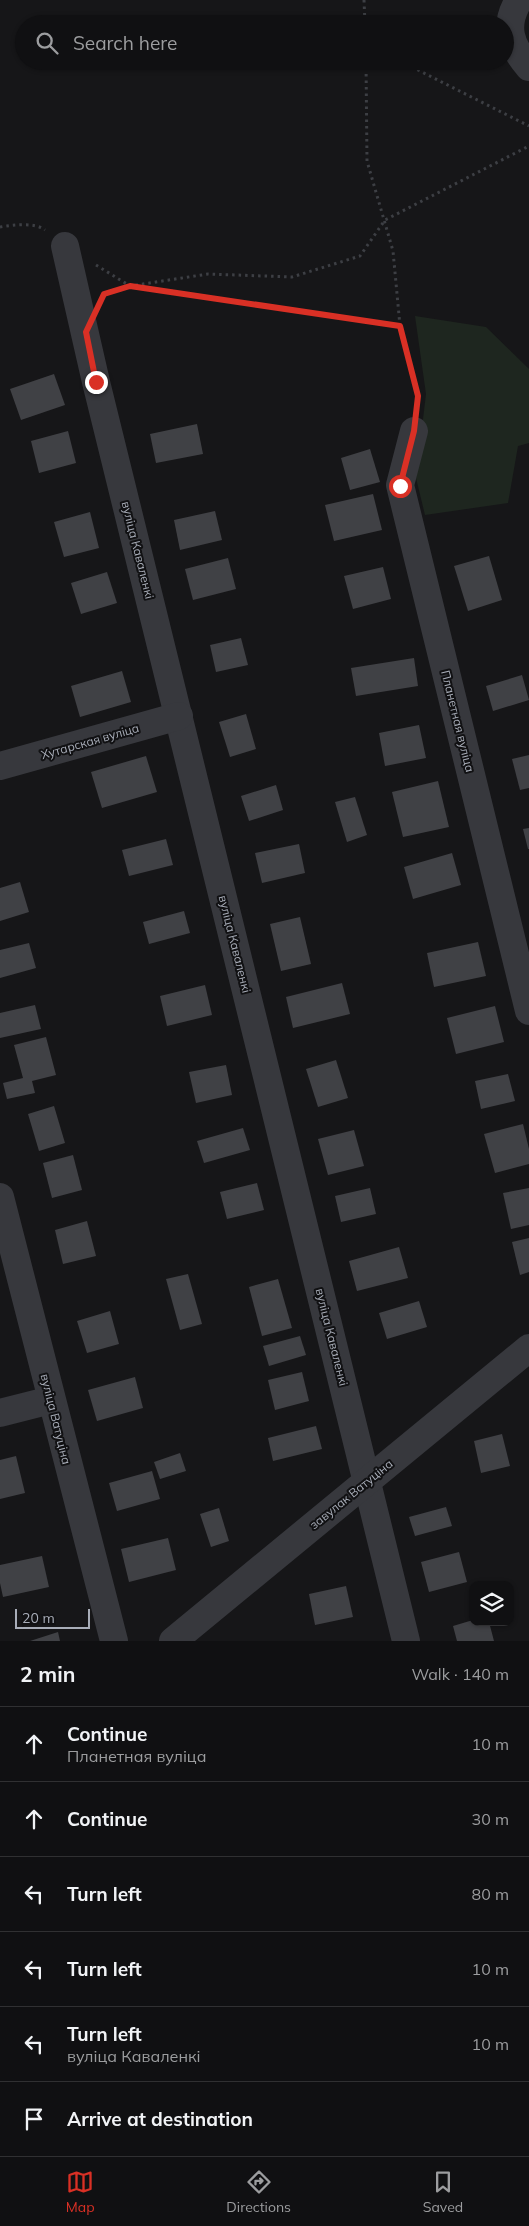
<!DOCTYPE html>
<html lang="en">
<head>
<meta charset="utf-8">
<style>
	body { margin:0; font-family:Mulish,sans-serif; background:#1e1e20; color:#f1f3f6 }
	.controls { position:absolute; right:15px; bottom:15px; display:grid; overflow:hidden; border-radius:10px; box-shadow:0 1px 4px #0004 }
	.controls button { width:45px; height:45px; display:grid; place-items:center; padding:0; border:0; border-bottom:1px solid #303032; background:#101012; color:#f1f3f6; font:25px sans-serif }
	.scale { position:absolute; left:15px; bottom:12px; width:75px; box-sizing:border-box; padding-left:5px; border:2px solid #a8adb8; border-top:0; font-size:14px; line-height:18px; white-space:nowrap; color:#a8adb8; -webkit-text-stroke:4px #111113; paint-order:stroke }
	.stop { position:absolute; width:15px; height:15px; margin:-11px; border:4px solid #d93025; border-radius:50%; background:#fff }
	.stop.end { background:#d93025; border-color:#fff; box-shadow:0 1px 5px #0008 }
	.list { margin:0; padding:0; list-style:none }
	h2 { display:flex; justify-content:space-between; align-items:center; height:65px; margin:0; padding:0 20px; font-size:21px }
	h2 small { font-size:16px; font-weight:400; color:#9c9d9f }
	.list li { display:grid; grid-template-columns:32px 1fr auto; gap:15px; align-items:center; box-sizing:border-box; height:75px; padding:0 20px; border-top:1px solid #303032 }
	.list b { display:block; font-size:19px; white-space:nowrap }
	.list p { margin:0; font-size:16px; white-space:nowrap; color:#9c9d9f }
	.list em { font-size:16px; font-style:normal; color:#9c9d9f }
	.icon { flex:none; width:28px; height:28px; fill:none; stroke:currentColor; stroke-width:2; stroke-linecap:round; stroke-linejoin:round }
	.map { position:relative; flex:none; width:529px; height:1641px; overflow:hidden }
	.search { position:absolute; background:#101012; box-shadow:0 1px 4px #0004; left:15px; right:15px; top:15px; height:55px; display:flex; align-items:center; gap:12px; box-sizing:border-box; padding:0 18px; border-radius:28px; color:#9c9d9f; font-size:19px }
	.sheet { height:515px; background:#101012 }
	nav { display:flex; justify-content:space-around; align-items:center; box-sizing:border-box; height:70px; border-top:1px solid #303032; background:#101012; font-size:14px; color:#9c9d9f }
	nav a { display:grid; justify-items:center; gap:2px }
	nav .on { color:#d93025 }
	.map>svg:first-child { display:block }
	.green { fill:#1e261f }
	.building { fill:#404145 }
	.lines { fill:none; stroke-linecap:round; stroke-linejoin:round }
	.path { stroke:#3d3f44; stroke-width:3; stroke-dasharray:2.5 4; stroke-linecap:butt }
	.street { stroke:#37383d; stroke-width:28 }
	.route { stroke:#d93025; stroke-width:6 }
	.labels { text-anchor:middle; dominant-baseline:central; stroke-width:4; stroke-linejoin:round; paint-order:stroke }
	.street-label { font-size:12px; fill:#a8adb8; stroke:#111113 }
</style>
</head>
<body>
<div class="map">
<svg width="529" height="1641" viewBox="0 0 529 1641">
	<rect width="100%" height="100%" fill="#161618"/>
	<path class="green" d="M415 316 486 327 529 369V443L518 446 508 503 425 515 416 478 426 394Z"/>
	<g class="building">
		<path d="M54 374 65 405 21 420 10 389Z"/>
		<path d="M197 424 203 454 156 463 150 434Z"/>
		<path d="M68 431 76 463 39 473 31 441Z"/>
		<path d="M370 449 380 482 350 490 341 458Z"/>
		<path d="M373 494 382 530 334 541 325 505Z"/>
		<path d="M215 511 222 540 180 550 174 520Z"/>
		<path d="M90 512 99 548 64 557 54 522Z"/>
		<path d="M489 556 502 600 468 611 454 566Z"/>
		<path d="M228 558 236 589 193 600 185 569Z"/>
		<path d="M383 567 391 599 353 609 344 576Z"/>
		<path d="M107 572 117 603 81 614 71 583Z"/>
		<path d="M241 638 248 665 216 672 210 645Z"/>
		<path d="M414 658 418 686 356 696 351 668Z"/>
		<path d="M122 671 131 702 80 717 71 686Z"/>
		<path d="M522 675 529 700 493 711 486 686Z"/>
		<path d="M246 714 256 749 230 757 219 722Z"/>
		<path d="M419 725 426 758 385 766 379 733Z"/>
		<path d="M529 755V788L520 790 512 759Z"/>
		<path d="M146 756 157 792 102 808 91 772Z"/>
		<path d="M438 781 449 827 403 837 392 792Z"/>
		<path d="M276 785 283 810 249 821 241 796Z"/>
		<path d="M355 797 367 835 347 842 335 802Z"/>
		<path d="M529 828V849H528L523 829Z"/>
		<path d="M166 839 173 865 129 876 122 850Z"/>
		<path d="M299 844 305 873 262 883 255 853Z"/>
		<path d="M452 853 461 885 413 899 404 867Z"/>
		<path d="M20 882 29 912 0 921V888Z"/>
		<path d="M184 911 190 933 149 944 143 922Z"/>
		<path d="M300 917 311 964 281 971 270 924Z"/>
		<path d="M478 942 486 976 434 987 427 953Z"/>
		<path d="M29 943 36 968 0 978V950Z"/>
		<path d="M342 983 350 1014 293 1028 286 997Z"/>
		<path d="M205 985 212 1015 167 1026 160 996Z"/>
		<path d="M35 1005 41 1029 0 1038V1013Z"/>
		<path d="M495 1006 504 1042 456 1054 447 1018Z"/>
		<path d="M46 1037 56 1075 32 1081 35 1093 7 1099 3 1083 23 1078 14 1045Z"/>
		<path d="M336 1060 348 1098 318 1107 306 1069Z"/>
		<path d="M226 1065 232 1095 196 1103 189 1072Z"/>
		<path d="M508 1074 515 1101 481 1109 475 1081Z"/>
		<path d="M54 1106 65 1143 39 1151 28 1114Z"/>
		<path d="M523 1124 529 1149V1164L495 1173 484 1134Z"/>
		<path d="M243 1128 250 1150 204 1163 197 1141Z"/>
		<path d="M354 1130 364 1166 328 1175 318 1139Z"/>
		<path d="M73 1155 82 1190 52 1198 43 1163Z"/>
		<path d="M257 1183 264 1210 227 1219 220 1192Z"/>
		<path d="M370 1188 376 1214 341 1222 335 1196Z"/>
		<path d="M529 1188V1225L511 1229 503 1193Z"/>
		<path d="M87 1221 96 1256 63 1264 55 1230Z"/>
		<path d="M529 1238V1272L520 1275 512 1242Z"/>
		<path d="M399 1247 408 1278 357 1291 349 1261Z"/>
		<path d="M188 1274 202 1324 180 1330 166 1279Z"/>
		<path d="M278 1279 292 1328 262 1336 249 1287Z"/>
		<path d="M419 1301 427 1327 387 1339 379 1313Z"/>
		<path d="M110 1311 119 1344 87 1353 77 1321Z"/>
		<path d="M300 1336 306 1355 269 1366 263 1346Z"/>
		<path d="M302 1372 309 1401 275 1410 268 1380Z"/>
		<path d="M135 1377 143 1408 97 1421 88 1390Z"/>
		<path d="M316 1426 322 1449 273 1461 268 1438Z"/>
		<path d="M502 1434 510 1466 481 1473 474 1441Z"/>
		<path d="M180 1453 186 1471 160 1479 154 1462Z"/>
		<path d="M16 1456 25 1493 0 1499V1460Z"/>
		<path d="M152 1471 160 1499 117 1511 109 1483Z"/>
		<path d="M446 1507 452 1526 415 1536 409 1517Z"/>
		<path d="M219 1508 229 1541 211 1547 200 1514Z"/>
		<path d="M168 1538 176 1570 129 1582 121 1549Z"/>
		<path d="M459 1552 467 1582 429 1592 421 1562Z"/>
		<path d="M42 1556 49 1587 3 1597 0 1583V1565Z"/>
		<path d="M346 1586 353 1617 315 1625 309 1594Z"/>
		<path d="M473 1620V1622H489L494 1641H457L453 1626Z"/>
		<path d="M58 1632 60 1641H30Z"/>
	</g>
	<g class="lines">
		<g class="path">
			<path d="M364 0 365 24"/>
			<path d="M366 61 367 161 393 251 400 326 418 396 416 407"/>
			<path d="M400 61 529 126"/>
			<path d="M0 227C12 225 35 222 45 230"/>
			<path d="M96 265 130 286 208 274 292 277 360 256 385 220 529 146"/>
			<path d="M103 295 130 286 400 326"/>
		</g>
		<g class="street">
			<path d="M519 0C503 26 510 45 529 67"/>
			<path d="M65 246 96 382 406 1641"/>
			<path d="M414 431 400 485 529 1011"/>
			<path d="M0 766 179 716"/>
			<path d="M0 1197 114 1641"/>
			<path d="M0 1413 51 1400"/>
			<path d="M173 1641 529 1348"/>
		</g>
	</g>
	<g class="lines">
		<path class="route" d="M96 382 86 332 104 294 130 286 400 326 418 396 414 431 400 486"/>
	</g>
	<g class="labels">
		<g class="street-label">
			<text transform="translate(138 550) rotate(76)">вуліца Каваленкі</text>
			<text transform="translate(458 721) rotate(76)">Планетная вуліца</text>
			<text transform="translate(90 741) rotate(-16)">Хутарская вуліца</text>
			<text transform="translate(235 944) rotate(76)">вуліца Каваленкі</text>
			<text transform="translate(332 1337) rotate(76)">вуліца Каваленкі</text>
			<text transform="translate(56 1419) rotate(76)">вуліца Ватуціна</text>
			<text transform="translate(351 1494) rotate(-39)">завулак Ватуціна</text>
		</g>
	</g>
</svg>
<div class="controls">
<button><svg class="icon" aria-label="layers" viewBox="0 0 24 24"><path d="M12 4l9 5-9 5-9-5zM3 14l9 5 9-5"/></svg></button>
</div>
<div class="scale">20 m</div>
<div class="stop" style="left:400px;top:486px"></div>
<div class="stop end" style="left:96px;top:382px"></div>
<div class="search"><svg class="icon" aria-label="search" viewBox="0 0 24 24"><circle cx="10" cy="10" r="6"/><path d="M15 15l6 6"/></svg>Search here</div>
</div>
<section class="sheet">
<h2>2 min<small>Walk · 140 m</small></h2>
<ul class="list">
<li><svg class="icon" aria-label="ahead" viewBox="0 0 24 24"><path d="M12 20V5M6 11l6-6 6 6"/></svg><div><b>Continue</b><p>Планетная вуліца</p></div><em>10 m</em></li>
<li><svg class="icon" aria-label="ahead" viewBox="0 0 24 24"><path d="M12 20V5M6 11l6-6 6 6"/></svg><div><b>Continue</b></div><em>30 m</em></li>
<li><svg class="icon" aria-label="left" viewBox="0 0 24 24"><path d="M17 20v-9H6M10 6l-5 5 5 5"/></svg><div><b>Turn left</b></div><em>80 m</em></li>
<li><svg class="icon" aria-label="left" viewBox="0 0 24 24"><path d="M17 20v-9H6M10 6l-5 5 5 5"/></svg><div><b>Turn left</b></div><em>10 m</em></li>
<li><svg class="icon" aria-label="left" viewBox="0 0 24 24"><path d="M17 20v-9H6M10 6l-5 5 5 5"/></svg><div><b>Turn left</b><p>вуліца Каваленкі</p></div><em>10 m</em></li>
<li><svg class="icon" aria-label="arrive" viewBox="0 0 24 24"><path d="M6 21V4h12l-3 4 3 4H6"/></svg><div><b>Arrive at destination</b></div></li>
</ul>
</section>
<nav>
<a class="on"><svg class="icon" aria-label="map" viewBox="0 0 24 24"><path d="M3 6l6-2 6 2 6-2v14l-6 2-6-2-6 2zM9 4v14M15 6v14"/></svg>Map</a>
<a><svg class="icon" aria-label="directions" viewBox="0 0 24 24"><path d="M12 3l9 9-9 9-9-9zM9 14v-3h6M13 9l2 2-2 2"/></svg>Directions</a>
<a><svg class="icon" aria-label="saved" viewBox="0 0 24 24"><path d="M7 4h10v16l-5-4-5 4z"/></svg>Saved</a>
</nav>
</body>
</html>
